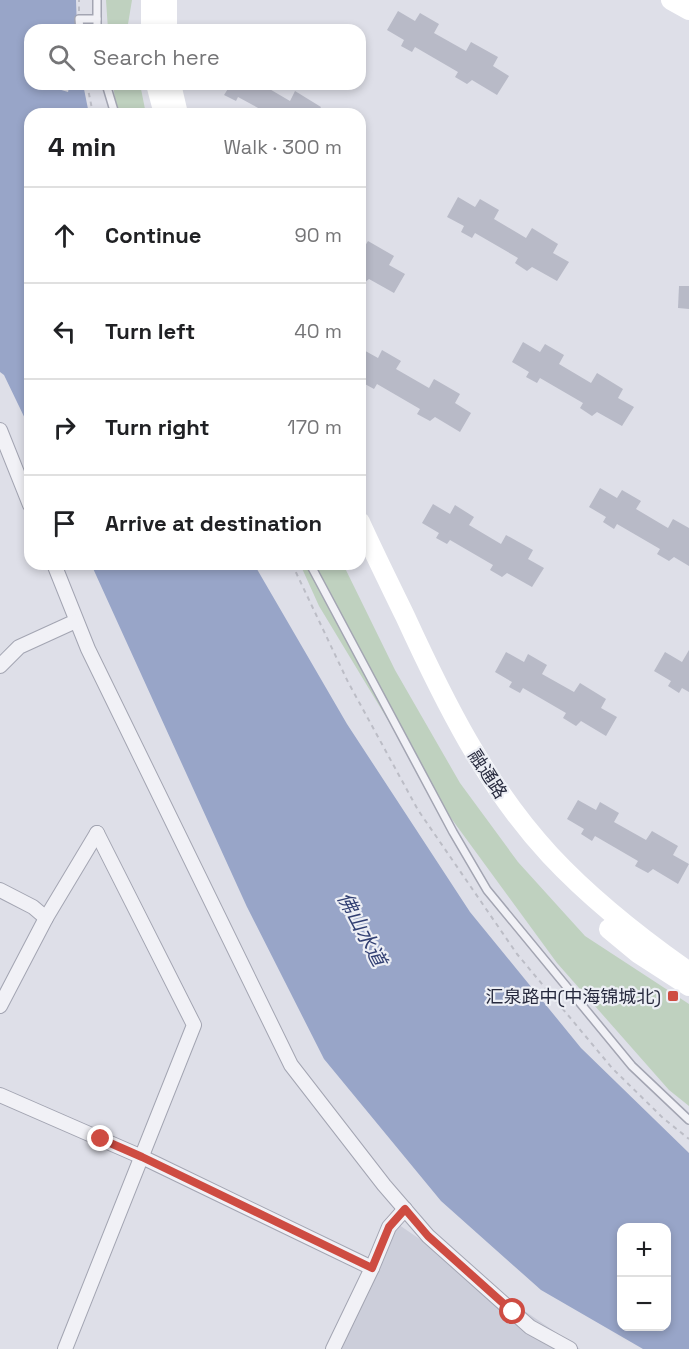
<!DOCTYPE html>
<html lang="en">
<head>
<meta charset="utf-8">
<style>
	body { margin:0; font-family:"Space Grotesk","Noto Sans SC",sans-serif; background:#f6f6f6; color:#202124 }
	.controls { position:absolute; right:18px; bottom:18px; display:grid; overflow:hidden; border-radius:12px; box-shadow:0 3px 9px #0003 }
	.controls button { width:54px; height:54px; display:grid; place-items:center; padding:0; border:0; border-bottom:2px solid #e0e0e0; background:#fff; color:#202124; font:30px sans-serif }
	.stop { position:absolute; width:18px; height:18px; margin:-14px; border:4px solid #ce4c42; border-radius:50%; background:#fff }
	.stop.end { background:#ce4c42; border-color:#fff; box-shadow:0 2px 6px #0008 }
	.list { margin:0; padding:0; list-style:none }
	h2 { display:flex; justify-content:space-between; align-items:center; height:78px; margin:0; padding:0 24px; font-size:26px }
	h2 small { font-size:20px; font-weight:400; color:#757577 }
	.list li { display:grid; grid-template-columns:39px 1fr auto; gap:18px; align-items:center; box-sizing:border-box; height:96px; padding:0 24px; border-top:2px solid #e0e0e0 }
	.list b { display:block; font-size:22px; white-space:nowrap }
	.list em { font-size:20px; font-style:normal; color:#757577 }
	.icon { flex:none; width:33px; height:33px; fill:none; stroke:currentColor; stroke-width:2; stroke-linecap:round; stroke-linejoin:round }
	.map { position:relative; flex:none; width:689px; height:1349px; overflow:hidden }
	.search { position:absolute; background:#fff; box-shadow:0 3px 9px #0003; left:24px; top:24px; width:342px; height:66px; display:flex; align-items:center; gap:15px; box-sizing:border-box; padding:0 21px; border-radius:18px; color:#757577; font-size:22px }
	.panel { position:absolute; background:#fff; box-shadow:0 3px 9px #0003; left:24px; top:108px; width:342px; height:462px; border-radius:18px }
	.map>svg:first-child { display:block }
	.built { fill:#ccceda }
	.green { fill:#bfd1bf }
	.water { fill:#98a5c8; fill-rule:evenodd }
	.building { fill:#b8bac7 }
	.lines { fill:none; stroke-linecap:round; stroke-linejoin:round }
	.lane-casing { stroke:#a3a5b2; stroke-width:10 }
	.street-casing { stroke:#a3a5b2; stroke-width:16 }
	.path { stroke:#bcbdc6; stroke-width:2; stroke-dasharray:4.5 4.5; stroke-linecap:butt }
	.lane { stroke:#f1f1f6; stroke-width:7 }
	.street { stroke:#f1f1f6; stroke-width:14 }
	.secondary { stroke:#fff; stroke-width:20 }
	.route { stroke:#ce4c42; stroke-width:8 }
	.poi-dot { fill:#ce4c42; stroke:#edeff5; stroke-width:2 }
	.labels { text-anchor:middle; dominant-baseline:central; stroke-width:4.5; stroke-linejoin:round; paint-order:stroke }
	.street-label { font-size:18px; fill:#272a3e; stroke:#edeff5 }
	.poi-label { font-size:18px; fill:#272a3e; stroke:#edeff5; text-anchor:end }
	.water-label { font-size:20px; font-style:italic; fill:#313f72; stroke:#edeff5 }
</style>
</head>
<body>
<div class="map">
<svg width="689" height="1349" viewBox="0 0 689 1349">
	<rect width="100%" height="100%" fill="#dedfe8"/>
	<path class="built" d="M389 1218 580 1349H331Z"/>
	<g class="green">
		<path d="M106 0H132L128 24 129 30H108Z"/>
		<path d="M113 84H140L146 114H117Z"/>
		<path d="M300 564H343L395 670 460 783 518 862 585 936 689 1004V1106L669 1090 557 963 429 788 319 606Z"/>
	</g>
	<g class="water">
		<path d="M0 0H76L77 30H30V84H57L58 89 68 92 70 84H83L89 114H30V429L4 375 0 372Z"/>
		<path d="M91 564H254L347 724 470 912 581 1048 689 1153V1349H643L541 1290 441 1201 324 1059 247 907ZM622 1228H666V1326H622Z"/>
	</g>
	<g class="building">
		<path d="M398 11 415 21 420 13 439 24 434 33 466 51 471 42 498 57 493 66 509 76 497 95 472 80 467 84 455 77 458 72 415 47 412 52 401 46 404 40 387 30Z"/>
		<path d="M231 84H261L290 101 295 91 321 107 317 114H269L238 97 236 101 224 95Z"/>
		<path d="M458 197 475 207 480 199 499 210 494 219 526 238 532 228 558 244 553 253 569 262 557 281 532 267 527 271 515 263 518 258 475 233 472 238 461 232 464 226 447 217Z"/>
		<path d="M368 241 394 256 389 265 405 274 394 293 369 279 360 286V254Z"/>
		<path d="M679 286H689V309L678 308Z"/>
		<path d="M523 342 540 352 545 344 564 355 559 364 591 383 597 373 623 389 618 398 634 407 622 426 597 412 592 416 580 408 583 403 540 378 537 383 526 377 529 372 512 362Z"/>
		<path d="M360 348 378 358 382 350 401 361 396 369 429 388 434 379 460 394 455 403 471 413 460 432 435 417 430 421 417 414 420 409 377 384 374 389 363 383 366 377 360 374Z"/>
		<path d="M600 488 617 498 622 490 641 501 636 509 668 528 673 519 689 528V566L674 557 669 561 657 554 660 549 617 524 614 529 603 522 606 517 589 507Z"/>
		<path d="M433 504 450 514 455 505 474 517 469 525 501 544 506 535 533 550 528 559 544 568 532 587 507 573 502 577 490 570 493 565 450 540 447 544 436 538 439 533 422 523Z"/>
		<path d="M689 650V692L682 688 679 693 668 686 671 681 654 671 665 652 682 662Z"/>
		<path d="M506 652 524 662 528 654 547 665 542 674 574 692 580 683 606 699 601 708 617 717 606 736 581 721 576 726 563 718 566 713 523 688 520 693 509 687 512 682 495 672Z"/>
		<path d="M578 800 596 810 600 802 619 813 614 822 646 840 652 831 678 846 673 855 689 864 678 884 653 869 648 873 635 866 638 861 595 836 592 841 581 834 584 829 567 819Z"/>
	</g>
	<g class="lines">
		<g class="lane-casing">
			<g id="lane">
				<path d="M80 30 79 19H97"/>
				<path d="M97 30V0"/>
				<path d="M106 84 115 114"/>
				<path d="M64 85V84"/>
				<path d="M310 564 453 832 487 890 632 1066 689 1120"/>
			</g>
		</g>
		<g class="street-casing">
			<g id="street">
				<path d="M0 430 30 505"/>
				<path d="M54 564 88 649 291 1065 384 1185 428 1236 530 1327 570 1349"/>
				<path d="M0 666 19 647 76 621"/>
				<path d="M0 890 33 907 46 918"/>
				<path d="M0 1006 46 918 97 833"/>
				<path d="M0 1095 142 1157 372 1268"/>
				<path d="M65 1349 194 1025 97 833"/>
				<path d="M333 1349 372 1268 389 1227 405 1209"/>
			</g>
		</g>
		<g class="path">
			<path d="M79 11V0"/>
			<path d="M87 84 93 114"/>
			<path d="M292 564 348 682 418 810 517 954 612 1068 663 1118 689 1139"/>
		</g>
		<use href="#lane" class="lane"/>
		<use href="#street" class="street"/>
		<g class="secondary">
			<path d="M671 0 689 10"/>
			<path d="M151 30V0"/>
			<path d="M167 30V0"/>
			<path d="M156 84 164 114"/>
			<path d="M171 84 178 114"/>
			<path d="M360 522C374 553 390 585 405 616 444 701 486 786 550 855 592 900 639 937 689 972"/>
			<path d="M609 929 638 953 689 986"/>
		</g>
	</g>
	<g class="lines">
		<path class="route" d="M101 1139 142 1157 372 1268 389 1227 405 1209 428 1236 513 1312"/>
	</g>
	<rect class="poi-dot" x="667" y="990" width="12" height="12" rx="3"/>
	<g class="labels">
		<g class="street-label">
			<text transform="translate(488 774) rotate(57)">融通路</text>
		</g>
		<g class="poi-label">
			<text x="661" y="996">汇泉路中(中海锦城北)</text>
		</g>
		<g class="water-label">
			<text transform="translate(362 929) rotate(62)">佛山水道</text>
		</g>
	</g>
</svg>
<div class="controls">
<button>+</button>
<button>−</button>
</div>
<div class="stop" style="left:513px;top:1312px"></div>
<div class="stop end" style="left:101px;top:1139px"></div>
<div class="search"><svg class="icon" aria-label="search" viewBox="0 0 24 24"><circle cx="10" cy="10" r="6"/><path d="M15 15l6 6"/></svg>Search here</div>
<section class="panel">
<h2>4 min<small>Walk · 300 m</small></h2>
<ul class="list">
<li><svg class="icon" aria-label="ahead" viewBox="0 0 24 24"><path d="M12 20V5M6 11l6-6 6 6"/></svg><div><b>Continue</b></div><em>90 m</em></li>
<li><svg class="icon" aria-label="left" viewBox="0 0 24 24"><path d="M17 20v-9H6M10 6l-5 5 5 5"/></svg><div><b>Turn left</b></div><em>40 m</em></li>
<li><svg class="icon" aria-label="right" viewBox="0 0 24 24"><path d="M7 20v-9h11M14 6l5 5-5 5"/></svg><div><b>Turn right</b></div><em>170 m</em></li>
<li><svg class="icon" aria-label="arrive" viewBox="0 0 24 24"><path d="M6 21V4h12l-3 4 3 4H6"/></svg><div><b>Arrive at destination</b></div></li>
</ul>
</section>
</div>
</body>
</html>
